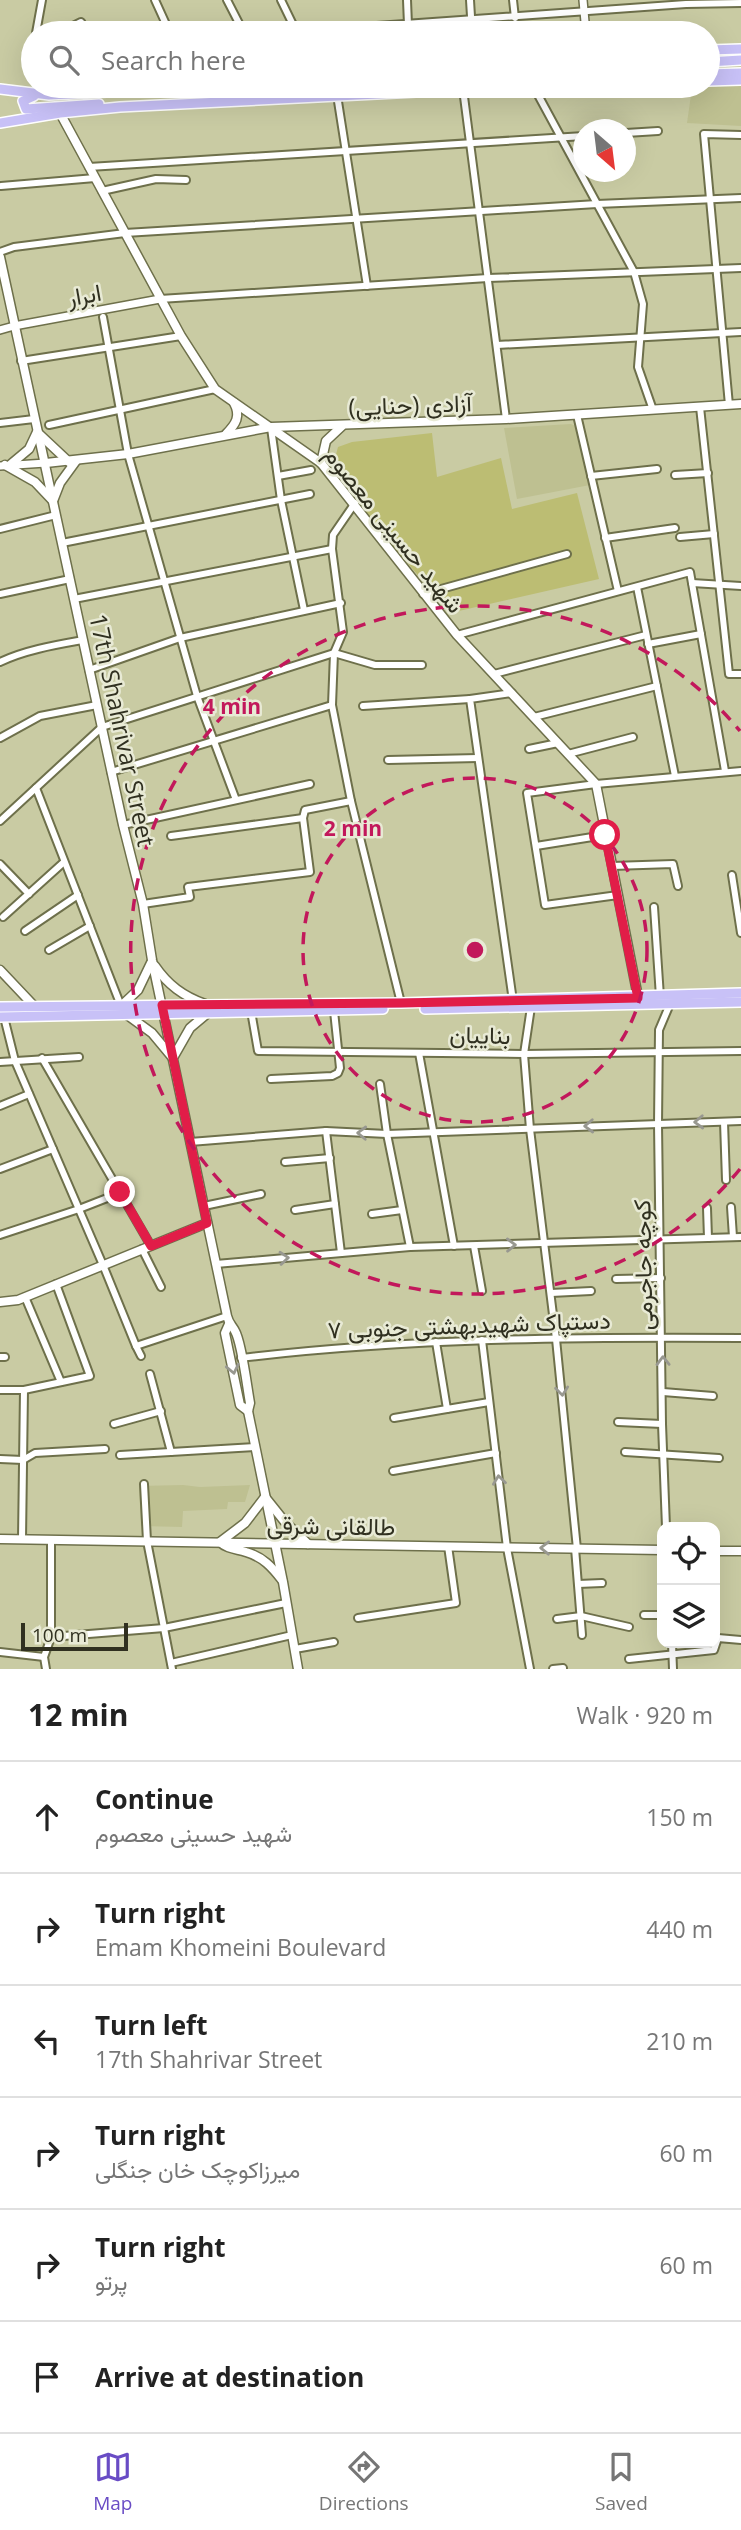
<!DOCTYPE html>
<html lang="en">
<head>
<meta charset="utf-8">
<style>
	body { margin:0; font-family:"Open Sans",Vazirmatn,sans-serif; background:#f6f6f6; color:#222 }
	.controls { position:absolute; right:21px; bottom:21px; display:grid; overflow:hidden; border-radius:14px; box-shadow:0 7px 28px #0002 }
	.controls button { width:63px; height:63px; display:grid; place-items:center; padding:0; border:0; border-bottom:2px solid #e0e0e0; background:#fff; color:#222; font:35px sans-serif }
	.compass { position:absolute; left:573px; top:119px; width:63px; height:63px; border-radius:50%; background:#fff; box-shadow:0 7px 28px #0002; rotate:152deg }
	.scale { position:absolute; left:21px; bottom:18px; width:107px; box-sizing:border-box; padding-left:7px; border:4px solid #303020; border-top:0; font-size:19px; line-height:24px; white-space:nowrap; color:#303020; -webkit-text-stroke:5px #e8ead5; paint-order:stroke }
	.stop { position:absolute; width:21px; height:21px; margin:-16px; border:5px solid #e11d48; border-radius:50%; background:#fff }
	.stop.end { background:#e11d48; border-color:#fff; box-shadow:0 2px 7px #0008 }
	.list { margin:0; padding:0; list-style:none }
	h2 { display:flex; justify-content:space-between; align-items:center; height:91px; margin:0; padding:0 28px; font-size:30px }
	h2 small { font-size:23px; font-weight:400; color:#767676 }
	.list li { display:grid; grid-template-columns:46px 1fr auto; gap:21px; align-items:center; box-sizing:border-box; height:112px; padding:0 28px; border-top:2px solid #e0e0e0 }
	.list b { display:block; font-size:26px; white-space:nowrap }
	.list p { margin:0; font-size:23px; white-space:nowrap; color:#767676 }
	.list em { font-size:23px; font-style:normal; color:#767676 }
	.icon { flex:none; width:38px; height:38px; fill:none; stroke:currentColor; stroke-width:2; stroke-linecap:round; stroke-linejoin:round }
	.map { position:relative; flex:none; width:741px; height:1669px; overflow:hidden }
	.search { position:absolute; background:#fff; box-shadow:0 7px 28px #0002; left:21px; right:21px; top:21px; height:77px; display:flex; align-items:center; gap:18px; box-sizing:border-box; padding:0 24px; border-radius:38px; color:#767676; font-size:26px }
	.sheet { height:763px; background:#fff }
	nav { display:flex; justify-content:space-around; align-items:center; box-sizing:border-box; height:98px; border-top:2px solid #e0e0e0; background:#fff; font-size:19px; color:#767676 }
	nav a { display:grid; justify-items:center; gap:4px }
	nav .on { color:#694cc5 }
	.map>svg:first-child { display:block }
	.built { fill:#bec091 }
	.green { fill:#bcbd73 }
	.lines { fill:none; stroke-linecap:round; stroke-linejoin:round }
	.minor-casing { stroke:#6e704b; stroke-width:10 }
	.tertiary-casing { stroke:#6e704b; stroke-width:10 }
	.secondary-casing { stroke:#6e704b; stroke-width:11 }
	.primary-casing { stroke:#fff; stroke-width:12 }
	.minor { stroke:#fff; stroke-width:6 }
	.tertiary { stroke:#fff; stroke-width:7 }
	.secondary { stroke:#fff; stroke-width:8 }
	.primary { stroke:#c8c1f7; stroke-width:9 }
	.oneway { stroke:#989890 }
	.route { stroke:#e11d48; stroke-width:9 }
	.ring { fill:none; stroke:#c2185b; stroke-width:3.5; stroke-dasharray:12 9 }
	.labels { text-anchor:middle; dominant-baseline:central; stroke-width:5; stroke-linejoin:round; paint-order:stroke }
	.street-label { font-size:24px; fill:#303020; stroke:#e8ead5 }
	.centre { fill:#c2185b; stroke:#e8ead5; stroke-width:3.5 }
	.ring-label { font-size:21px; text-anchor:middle; font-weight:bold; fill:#c2185b; stroke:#e8ead5; stroke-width:5; stroke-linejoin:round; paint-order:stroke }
</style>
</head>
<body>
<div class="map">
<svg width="741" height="1669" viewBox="0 0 741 1669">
	<rect width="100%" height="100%" fill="#c9cba3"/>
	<g class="built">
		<path d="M741 85V126L687 123 692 88Z"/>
		<path d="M571 424 578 427 590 485 517 499 504 428Z"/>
		<path d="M183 1485 200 1487 250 1485 245 1502H228L227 1509 183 1511 182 1527 141 1526 139 1486Z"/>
	</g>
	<path class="green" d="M432 433 437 477 501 458 512 509 577 493 599 579 450 613 331 473 338 447 352 442Z"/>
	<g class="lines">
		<g class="minor-casing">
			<g id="minor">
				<path d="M155 0 170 33"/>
				<path d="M227 0 244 33"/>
				<path d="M281 0 297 33"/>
				<path d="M407 0 408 25"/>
				<path d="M470 0 472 33"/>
				<path d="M513 0 515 18"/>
				<path d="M36 33 42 0"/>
				<path d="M59 33 81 22 87 33"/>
				<path d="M278 33 686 4 741 3"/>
				<path d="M43 86 49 95"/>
				<path d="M463 89 506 419"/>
				<path d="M537 93 634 272 643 304 638 367 653 410"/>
				<path d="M337 95 367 286"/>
				<path d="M626 133 658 131"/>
				<path d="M89 167 584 136"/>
				<path d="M1 186 95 178"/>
				<path d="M102 191 156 179 186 180"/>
				<path d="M0 252 14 247 125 233 597 204 741 198"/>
				<path d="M160 299 488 278 741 268"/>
				<path d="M103 317 128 454 197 696 236 800"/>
				<path d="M497 345 741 332"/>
				<path d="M21 361 181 336"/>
				<path d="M729 405 704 134 741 135"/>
				<path d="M700 407 729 674H741"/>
				<path d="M577 415 618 591"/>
				<path d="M0 423 34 419"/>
				<path d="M49 425 215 389"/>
				<path d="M271 428 281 500 304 610"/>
				<path d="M675 475 708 473"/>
				<path d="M278 476 311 470"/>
				<path d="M591 476 657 469"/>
				<path d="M355 503 333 535 332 549 343 632 334 653 332 705 351 801 401 1003"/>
				<path d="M0 529 56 515"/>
				<path d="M680 537 714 534"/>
				<path d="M605 538 675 528"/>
				<path d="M62 543 310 494"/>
				<path d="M692 583 741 586"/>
				<path d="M637 587 675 776"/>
				<path d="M0 594 70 579"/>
				<path d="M423 594 567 554"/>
				<path d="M74 599 332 549"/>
				<path d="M457 635 690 572 725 771"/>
				<path d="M648 644 701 634"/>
				<path d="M0 662C25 650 55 645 83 640"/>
				<path d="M89 670 180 638 341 603"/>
				<path d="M494 674 646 635"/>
				<path d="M512 693 470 699 513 1001"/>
				<path d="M363 706 470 699"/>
				<path d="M534 717 657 686"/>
				<path d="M0 738 40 716 97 705"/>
				<path d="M529 749 558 743"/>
				<path d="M568 754 633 737"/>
				<path d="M388 760 478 758"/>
				<path d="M111 772 332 705"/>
				<path d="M36 788 121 1006"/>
				<path d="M0 821 102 727 334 653 375 665H422"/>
				<path d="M123 825 310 784"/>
				<path d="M171 836 303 818"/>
				<path d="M536 846 605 835"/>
				<path d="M0 864 29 894"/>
				<path d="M612 866 673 864 678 886"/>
				<path d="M732 875 741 933"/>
				<path d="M618 895 545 905 527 793 596 784 741 771"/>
				<path d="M143 904 190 897 188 887 310 872 303 818 305 810 351 801"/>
				<path d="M654 907 660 997"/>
				<path d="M3 917 64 862"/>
				<path d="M25 931 78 895"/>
				<path d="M49 950 90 926"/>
				<path d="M531 1007 524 1054 530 1129 556 1339 577 1549"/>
				<path d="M251 1011 258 1051 524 1054 741 1051"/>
				<path d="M4 1017 15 1061 103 1265 136 1346"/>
				<path d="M419 1053 454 1246"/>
				<path d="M42 1058 151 1246"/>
				<path d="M0 1062 79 1057"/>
				<path d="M271 1079 332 1076 338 1073 340 1068 334 1011"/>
				<path d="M380 1084 387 1134 410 1247"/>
				<path d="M0 1106 29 1094"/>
				<path d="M724 1122 726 1180"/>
				<path d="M326 1131 341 1253"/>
				<path d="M190 1142 326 1131 387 1134 741 1121"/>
				<path d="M285 1162 330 1158"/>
				<path d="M0 1169 53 1149"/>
				<path d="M204 1206 261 1194"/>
				<path d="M731 1207 733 1237"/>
				<path d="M707 1208 708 1238"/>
				<path d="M295 1210 335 1204"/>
				<path d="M372 1214 402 1210"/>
				<path d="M0 1235 79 1209 120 1193"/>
				<path d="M474 1246 482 1291"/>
				<path d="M142 1249 161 1287"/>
				<path d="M216 1264 410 1247 741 1237"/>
				<path d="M616 1279 661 1278"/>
				<path d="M551 1293 591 1291"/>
				<path d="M25 1297 61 1382"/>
				<path d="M482 1340 507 1548 530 1669"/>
				<path d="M436 1342 447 1409 489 1402"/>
				<path d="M141 1356 136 1346 227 1316"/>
				<path d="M0 1357H5"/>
				<path d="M241 1358C407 1338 574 1337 741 1338"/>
				<path d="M150 1374 171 1452"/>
				<path d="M0 1390H24L90 1376 56 1284"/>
				<path d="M663 1392 713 1396"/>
				<path d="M394 1418 447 1409"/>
				<path d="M618 1422 662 1424"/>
				<path d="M114 1424 161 1411"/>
				<path d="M625 1452 719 1458"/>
				<path d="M120 1455 255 1447"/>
				<path d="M0 1459 23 1460 35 1453 105 1449"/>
				<path d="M393 1471 496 1453"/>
				<path d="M144 1484 147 1541 172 1669"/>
				<path d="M666 1527 662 1424 658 1124 659 1030 670 1004"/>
				<path d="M22 1539 24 1390"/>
				<path d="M575 1548 582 1635"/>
				<path d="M578 1584 602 1583"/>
				<path d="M644 1615H662"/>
				<path d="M358 1618 456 1603 448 1546"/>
				<path d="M557 1619 581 1616 629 1627"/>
				<path d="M51 1637 164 1628 286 1603"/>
				<path d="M672 1643 673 1669"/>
				<path d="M295 1649 334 1642"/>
				<path d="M0 1652 44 1657"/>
				<path d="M629 1659 714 1650 718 1638 741 1640"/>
				<path d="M171 1663 292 1635"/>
				<path d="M46 1669 44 1657 51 1637V1540"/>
				<path d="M553 1669 563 1668"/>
			</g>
		</g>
		<g class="tertiary-casing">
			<g id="tertiary">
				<path d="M583 0 586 33"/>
				<path d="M0 330 14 326 160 299"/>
				<path d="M0 466 46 463"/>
			</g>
		</g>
		<g class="secondary-casing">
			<g id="secondary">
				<path d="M60 113 181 336 215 389 321 463 457 635 596 784 638 997"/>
				<path d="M0 257 123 825 143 904 152 960 227 1316C229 1324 232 1325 235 1331 242 1343 247 1387 250 1403L248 1411 283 1582 298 1669"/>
				<path d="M226 434C236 424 241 416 234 403"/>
				<path d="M46 463 128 454 271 427 506 419 741 404"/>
				<path d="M321 463 326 441 342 426"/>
				<path d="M11 464 29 449 37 432 69 462"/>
				<path d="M5 465 35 482 53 501 60 483 76 461"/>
				<path d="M155 966C168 985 183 996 205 1004"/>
				<path d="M0 970 35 1007"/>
				<path d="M121 1006 138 990 151 963"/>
				<path d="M126 1014 152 1033 172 1057"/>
				<path d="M174 1056 190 1028 209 1012"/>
				<path d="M0 1302 18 1300 207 1223"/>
				<path d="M229 1324 225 1333 240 1405 248 1411"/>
				<path d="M0 1539 662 1550"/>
				<path d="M715 1551H741"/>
				<path d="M282 1580C272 1567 263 1557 246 1552 237 1549 227 1549 220 1542L245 1523 265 1497 285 1522 308 1544"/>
			</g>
		</g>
		<g class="primary-casing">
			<g id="primary">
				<path d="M708 50 741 49"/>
				<path d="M708 62 741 60"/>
				<path d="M708 74 741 73"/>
				<path d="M708 81 741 80"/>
				<path d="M615 86H620"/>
				<path d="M0 89 49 95 222 86"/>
				<path d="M34 96 23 101 26 109 99 104"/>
				<path d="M0 123 60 113 120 107 536 86"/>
				<path d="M0 1007 401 1003 741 993"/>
				<path d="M425 1009 741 1002"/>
				<path d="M0 1017 383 1009"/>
			</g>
		</g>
		<use href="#minor" class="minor"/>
		<use href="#tertiary" class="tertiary"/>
		<use href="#secondary" class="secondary"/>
		<use href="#primary" class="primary"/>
	</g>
	<defs><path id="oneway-chevron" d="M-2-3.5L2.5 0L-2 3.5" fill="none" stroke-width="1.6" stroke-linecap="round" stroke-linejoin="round" transform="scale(1.75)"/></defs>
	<g class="oneway">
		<use href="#oneway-chevron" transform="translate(699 1122) rotate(178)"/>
		<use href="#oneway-chevron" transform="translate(589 1126) rotate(178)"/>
		<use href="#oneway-chevron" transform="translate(362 1133) rotate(-178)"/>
		<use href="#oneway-chevron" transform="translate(511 1245) rotate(-1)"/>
		<use href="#oneway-chevron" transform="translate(284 1258) rotate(-5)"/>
		<use href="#oneway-chevron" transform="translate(663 1361) rotate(-91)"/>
		<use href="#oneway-chevron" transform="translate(233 1369) rotate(78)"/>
		<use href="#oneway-chevron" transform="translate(562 1391) rotate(84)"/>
		<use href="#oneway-chevron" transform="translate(499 1480) rotate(-97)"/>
		<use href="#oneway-chevron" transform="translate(545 1548) rotate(-179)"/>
	</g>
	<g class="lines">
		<path class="route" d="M120 1192 151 1246 207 1223 162 1005 401 1003 638 998 605 835"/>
	</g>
	<g class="ring">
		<circle cx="475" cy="950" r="172"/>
		<path d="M740 1169A344 344 0 1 1 740 731"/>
	</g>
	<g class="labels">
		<g class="street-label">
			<text transform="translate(84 294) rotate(-10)">ابرار</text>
			<text transform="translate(410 404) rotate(-2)">آزادی (حنایی)</text>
			<text transform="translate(395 529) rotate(51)">شهید حسینی معصوم</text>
			<text transform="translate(123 730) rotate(78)">17th Shahrivar Street</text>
			<text transform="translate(480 1034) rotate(1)">بناییان</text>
			<text transform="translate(642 1265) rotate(-91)">کوچه جاجرمی</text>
			<text transform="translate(469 1324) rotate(-2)">دستپاک شهیدبهشتی جنوبی ۷</text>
			<text transform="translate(331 1525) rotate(1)">طالقانی شرقی</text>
		</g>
	</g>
	<circle cx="475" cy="950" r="10" class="centre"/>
	<g class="ring-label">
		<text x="232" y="714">4 min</text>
		<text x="353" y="836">2 min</text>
	</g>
</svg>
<div class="controls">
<button><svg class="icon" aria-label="locate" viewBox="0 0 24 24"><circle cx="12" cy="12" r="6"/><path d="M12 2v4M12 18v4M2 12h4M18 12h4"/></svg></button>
<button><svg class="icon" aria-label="layers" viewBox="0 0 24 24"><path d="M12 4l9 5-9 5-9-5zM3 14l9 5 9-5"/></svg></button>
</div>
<svg class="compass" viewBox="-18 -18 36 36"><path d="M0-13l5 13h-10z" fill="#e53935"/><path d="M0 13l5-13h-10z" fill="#767676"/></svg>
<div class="scale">100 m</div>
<div class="stop" style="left:605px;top:835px"></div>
<div class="stop end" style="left:120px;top:1192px"></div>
<div class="search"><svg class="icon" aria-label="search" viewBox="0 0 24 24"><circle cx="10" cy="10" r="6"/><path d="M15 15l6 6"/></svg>Search here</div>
</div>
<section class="sheet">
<h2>12 min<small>Walk · 920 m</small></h2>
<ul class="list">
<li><svg class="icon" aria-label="ahead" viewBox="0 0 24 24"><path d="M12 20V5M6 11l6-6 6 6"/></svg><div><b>Continue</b><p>شهید حسینی معصوم</p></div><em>150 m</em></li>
<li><svg class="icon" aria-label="right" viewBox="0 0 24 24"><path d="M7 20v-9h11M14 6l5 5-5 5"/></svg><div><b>Turn right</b><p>Emam Khomeini Boulevard</p></div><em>440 m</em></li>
<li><svg class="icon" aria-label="left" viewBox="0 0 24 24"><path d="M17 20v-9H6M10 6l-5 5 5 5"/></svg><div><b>Turn left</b><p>17th Shahrivar Street</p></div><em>210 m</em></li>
<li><svg class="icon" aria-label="right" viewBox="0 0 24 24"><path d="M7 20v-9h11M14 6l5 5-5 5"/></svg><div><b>Turn right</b><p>میرزاکوچک خان جنگلی</p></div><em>60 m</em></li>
<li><svg class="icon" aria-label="right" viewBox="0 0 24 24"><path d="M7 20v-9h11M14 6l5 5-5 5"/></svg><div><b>Turn right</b><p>پرتو</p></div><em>60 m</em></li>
<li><svg class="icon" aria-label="arrive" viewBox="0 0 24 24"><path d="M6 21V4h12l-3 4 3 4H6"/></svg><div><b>Arrive at destination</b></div></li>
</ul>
</section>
<nav>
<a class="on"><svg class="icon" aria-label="map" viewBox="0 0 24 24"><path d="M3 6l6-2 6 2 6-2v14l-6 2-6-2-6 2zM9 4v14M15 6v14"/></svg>Map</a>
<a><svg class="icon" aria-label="directions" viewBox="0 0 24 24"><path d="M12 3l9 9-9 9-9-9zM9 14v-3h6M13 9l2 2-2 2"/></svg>Directions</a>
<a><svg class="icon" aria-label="saved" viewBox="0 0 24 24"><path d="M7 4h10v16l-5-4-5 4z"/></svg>Saved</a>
</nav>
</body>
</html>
